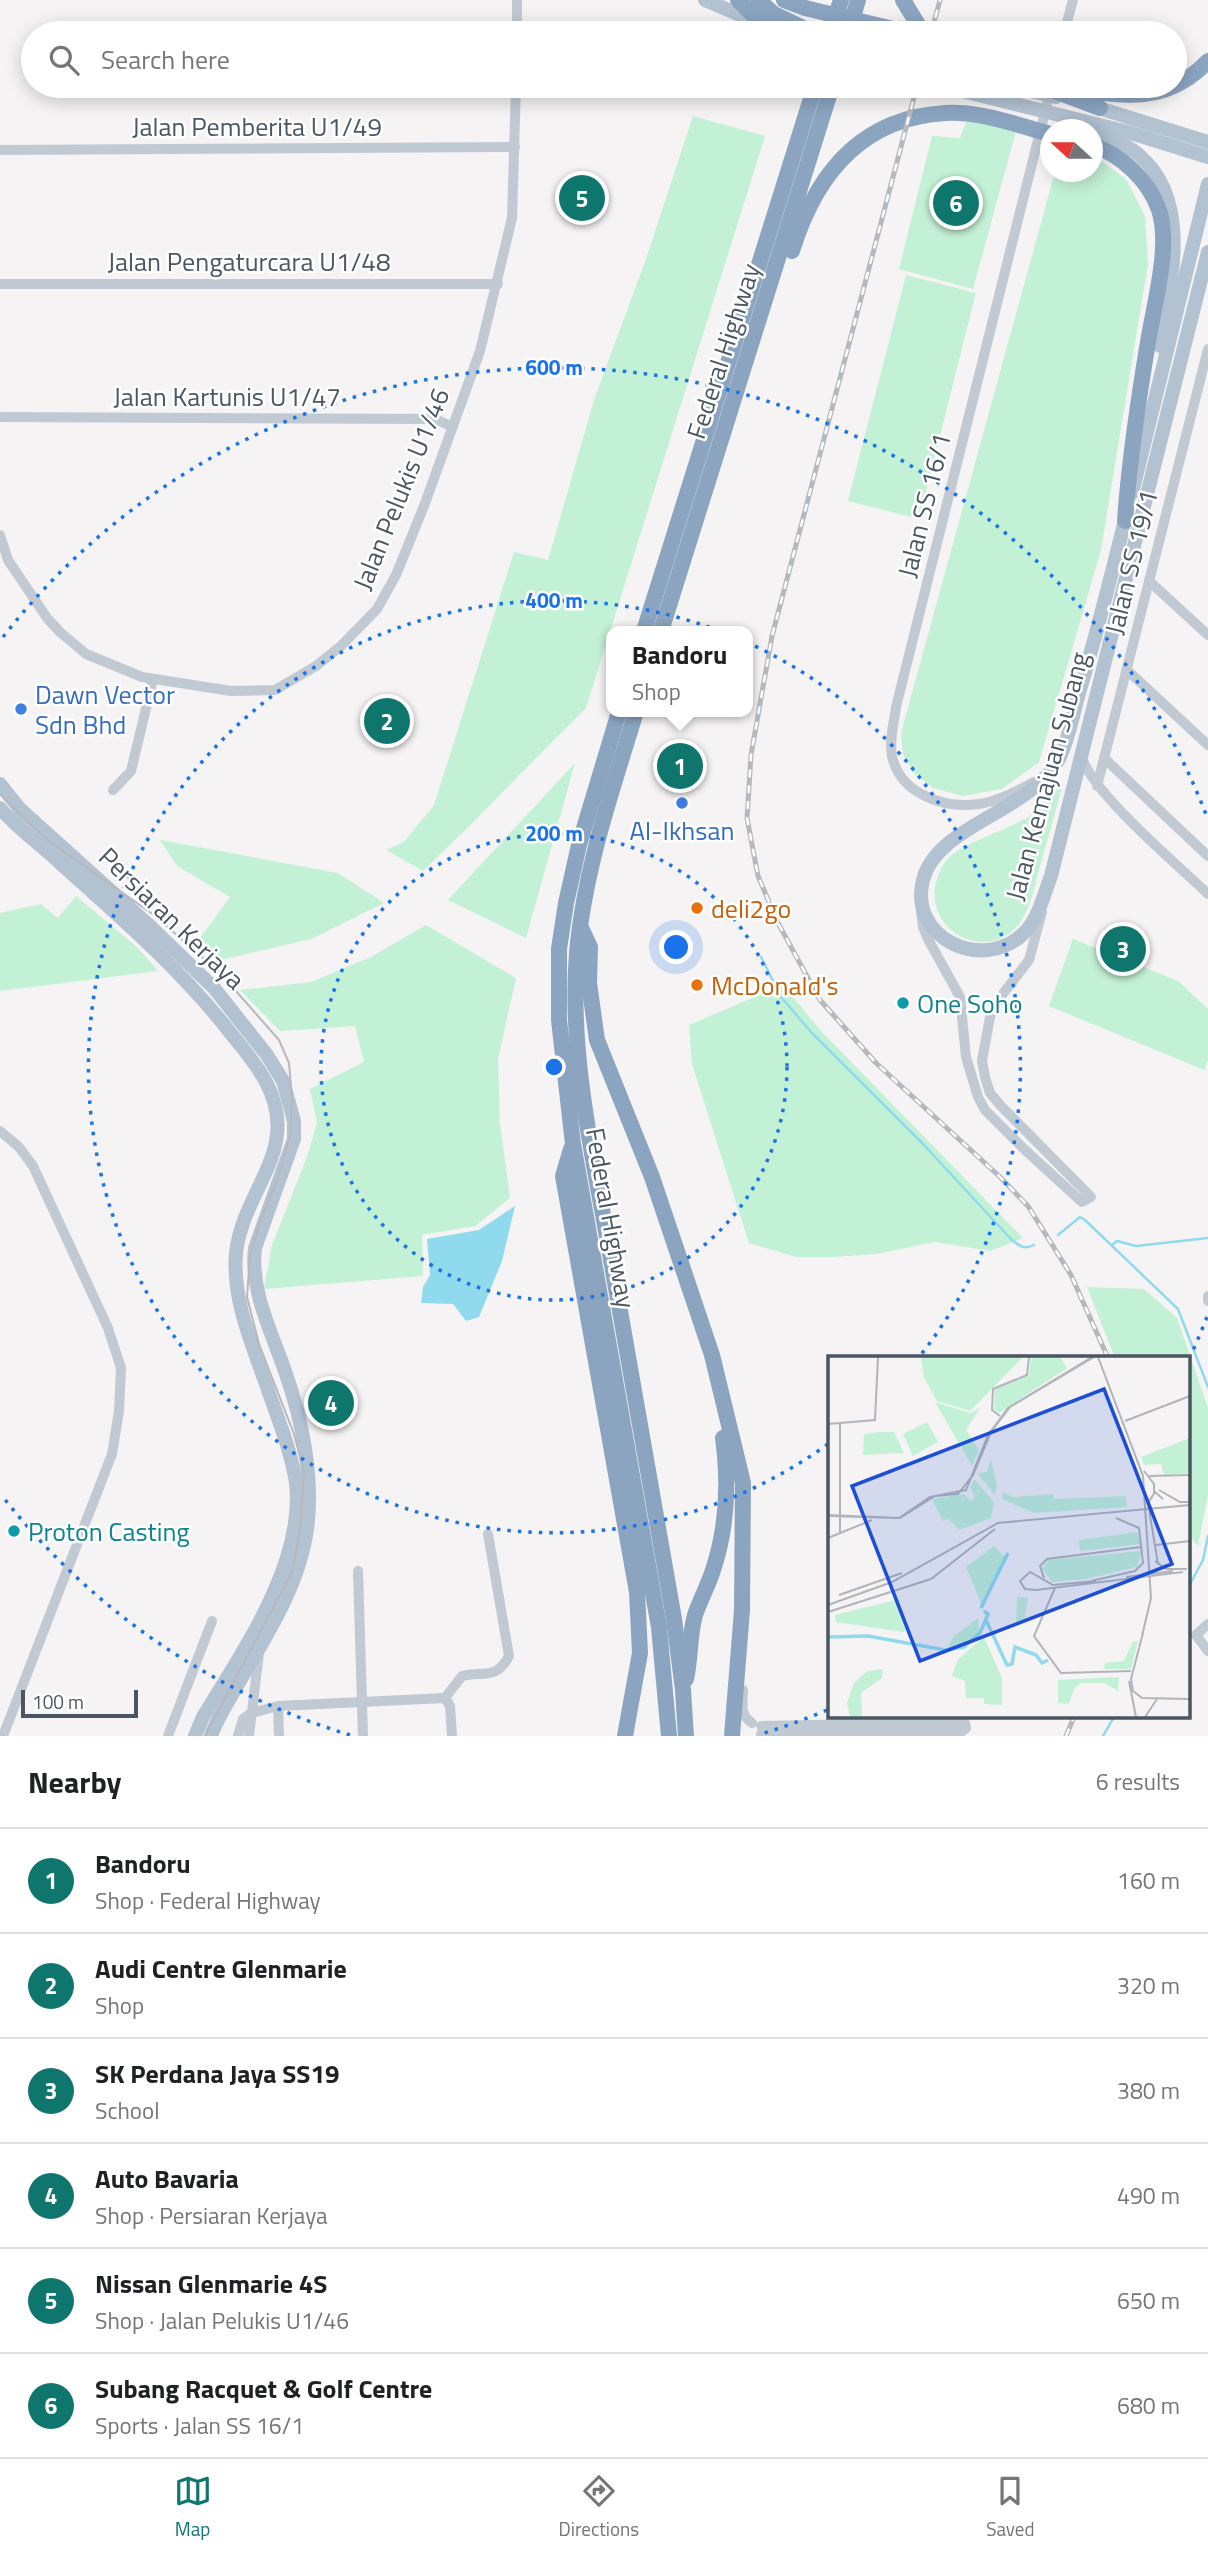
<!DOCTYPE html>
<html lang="en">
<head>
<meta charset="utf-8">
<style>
	body { margin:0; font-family:"Titillium Web",sans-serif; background:#f2f2f2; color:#202124 }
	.compass { position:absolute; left:1040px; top:119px; width:63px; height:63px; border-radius:50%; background:#fff; box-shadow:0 4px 18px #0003; rotate:291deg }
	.scale { position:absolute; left:21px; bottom:18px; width:117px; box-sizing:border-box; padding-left:7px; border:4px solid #4a5661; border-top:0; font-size:19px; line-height:24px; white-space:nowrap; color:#4a5661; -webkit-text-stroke:5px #fff; paint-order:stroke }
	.you { position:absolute; left:677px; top:948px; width:24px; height:24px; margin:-18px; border:5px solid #fff; border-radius:50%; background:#1a73e8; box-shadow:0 0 0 10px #1a73e833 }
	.badge { display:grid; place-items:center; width:46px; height:46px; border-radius:50%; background:#0f766e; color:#fff; font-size:23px; font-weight:700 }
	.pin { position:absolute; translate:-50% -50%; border:4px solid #fff; box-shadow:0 2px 7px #0006 }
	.popup { position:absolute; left:606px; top:626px; width:147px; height:91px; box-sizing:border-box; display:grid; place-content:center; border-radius:14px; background:#fff; filter:drop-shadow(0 2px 5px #0005); font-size:23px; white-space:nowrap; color:#757577 }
	.popup b { font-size:26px; color:#202124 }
	.popup::after { content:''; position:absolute; left:50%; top:100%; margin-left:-14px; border:14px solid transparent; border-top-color:#fff }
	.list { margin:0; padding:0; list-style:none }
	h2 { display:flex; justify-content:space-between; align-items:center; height:91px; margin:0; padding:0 28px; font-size:30px }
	h2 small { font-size:23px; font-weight:400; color:#757577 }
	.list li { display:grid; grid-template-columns:46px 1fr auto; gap:21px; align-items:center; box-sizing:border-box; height:105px; padding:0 28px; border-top:2px solid #e0e0e0 }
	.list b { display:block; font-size:26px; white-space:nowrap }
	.list p { margin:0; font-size:23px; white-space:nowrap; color:#757577 }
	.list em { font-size:23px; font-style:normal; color:#757577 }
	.icon { flex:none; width:38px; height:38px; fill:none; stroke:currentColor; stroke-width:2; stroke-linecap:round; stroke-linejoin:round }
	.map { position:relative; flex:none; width:1208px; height:1736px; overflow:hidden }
	.search { position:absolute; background:#fff; box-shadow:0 4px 18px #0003; left:21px; right:21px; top:21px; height:77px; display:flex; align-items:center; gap:18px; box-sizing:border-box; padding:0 24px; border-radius:38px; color:#757577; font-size:26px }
	.sheet { height:721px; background:#fff }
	nav { display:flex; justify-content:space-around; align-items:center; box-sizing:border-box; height:98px; border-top:2px solid #e0e0e0; background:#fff; font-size:19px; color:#757577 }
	nav a { display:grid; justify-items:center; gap:4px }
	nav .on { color:#0f766e }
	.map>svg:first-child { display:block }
	.green { fill:#c3f1d5 }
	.water { fill:#90daee }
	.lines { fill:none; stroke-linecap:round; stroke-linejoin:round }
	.stream { stroke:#90daee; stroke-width:2.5 }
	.minor { stroke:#c1cad2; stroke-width:10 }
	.major { stroke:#b3c2d1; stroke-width:14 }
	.highway { stroke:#8ba5c1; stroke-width:16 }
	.tram { stroke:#b5b8bd; stroke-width:2 }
	.rail-casing { stroke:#b5b8bd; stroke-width:5 }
	.rail { stroke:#fff; stroke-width:2.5; stroke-dasharray:8; stroke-linecap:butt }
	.ring { fill:none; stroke:#1a73e8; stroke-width:3.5; stroke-dasharray:3.5 7 }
	.shop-dot { fill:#3f7fe0; stroke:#fff; stroke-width:2.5 }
	.food-dot { fill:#e8710a; stroke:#fff; stroke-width:2.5 }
	.culture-dot { fill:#0f9aa8; stroke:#fff; stroke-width:2.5 }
	.labels { text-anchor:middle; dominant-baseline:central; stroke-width:5; stroke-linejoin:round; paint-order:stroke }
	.street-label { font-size:26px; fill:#4a5661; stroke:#fff }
	.shop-label { font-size:26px; fill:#366cbe; stroke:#fff; text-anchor:start }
	.food-label { font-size:26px; fill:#c56008; stroke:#fff; text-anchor:start }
	.culture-label { font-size:26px; fill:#0d838f; stroke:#fff; text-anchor:start }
	.inset-river { fill:none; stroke:#90daee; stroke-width:3.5 }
	.inset-road { fill:none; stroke:#b1b4b9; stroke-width:2 }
	.view { fill:#1d4ed8; fill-opacity:0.15; stroke:#1d4ed8; stroke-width:3.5 }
	.inset-edge { fill:none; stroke:#4a5661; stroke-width:3.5 }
	.centre { fill:#1a73e8; stroke:#fff; stroke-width:3.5 }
	.ring-label { font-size:21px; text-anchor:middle; font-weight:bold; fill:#1a73e8; stroke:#fff; stroke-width:5; stroke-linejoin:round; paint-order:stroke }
</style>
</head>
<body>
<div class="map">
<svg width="1208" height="1736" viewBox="0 0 1208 1736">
	<rect width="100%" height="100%" fill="#f5f3f3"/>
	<g class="green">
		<path d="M693 116 765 136 586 708C531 762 479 818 423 871L386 850 404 842 434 805 514 552 548 560 595 397 646 259Z"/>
		<path d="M967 120 1016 131 973 289 899 269 932 136 960 138Z"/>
		<path d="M1093 155 1126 179 1145 216 1148 264 1101 550 1039 762 1002 789 963 796 933 788 913 772 903 754 901 733 1055 172H1092Z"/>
		<path d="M906 275 976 293 919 519 848 501Z"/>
		<path d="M575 763 526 938 448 900Z"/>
		<path d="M1063 783C1056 811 1048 838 1040 866 1035 884 1032 904 1021 921 986 971 906 923 945 862 957 844 1012 829 1033 814 1044 806 1054 793 1063 783Z"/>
		<path d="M160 840 338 873 384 903 311 939 212 962 201 937 230 897 177 866Z"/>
		<path d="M76 896 137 947 158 971 0 991V913L41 904 58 918Z"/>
		<path d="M426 925 516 978 498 1059 500 1123 510 1198 475 1226 422 1235 423 1276 264 1289 272 1245 307 1157 317 1123 310 1089 364 1062 355 1026 280 1031 240 990 311 982 371 957Z"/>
		<path d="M1073 939 1178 981 1208 1009V1060L1204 1070 1049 1006Z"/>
		<path d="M783 985 822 1032 1023 1238 991 1251 934 1242 876 1254 833 1257H796L749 1243 692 1064 689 1025Z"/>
		<path d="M1087 1287 1144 1289 1177 1318 1208 1408V1495L1198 1546 1189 1535V1358H1115Z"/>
	</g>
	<path class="water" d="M515 1206 502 1261 479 1317 466 1321 453 1304 421 1303 423 1287 430 1275 427 1239 479 1230Z"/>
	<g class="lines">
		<g class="stream">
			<path d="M761 957 781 997 812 1033 924 1145 1011 1239C1019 1246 1024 1250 1034 1245"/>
			<path d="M1058 1235 1080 1217 1085 1220 1178 1309 1208 1387"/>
			<path d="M1112 1245 1117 1241 1136 1246 1208 1238"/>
			<path d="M1189 1586 1203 1560 1208 1536"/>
			<path d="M1103 1736 1114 1717"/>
		</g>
		<g class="minor">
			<path d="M517 33V0"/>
			<path d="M1064 33 1073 0"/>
			<path d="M0 150 515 147"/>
			<path d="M0 284H498"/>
			<path d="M0 417 435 419 453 427"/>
			<path d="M0 535 8 560 47 618 60 632 86 654 142 677 231 691 275 690 316 666 341 646 377 609 396 575 424 506 480 351 512 218 516 86"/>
			<path d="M1149 581 1208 635"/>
			<path d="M1127 670 1208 745"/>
			<path d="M1081 754C1088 790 1178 865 1208 894"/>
			<path d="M1104 758 1208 856"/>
			<path d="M1034 782C1017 791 998 801 979 804 944 809 900 794 892 756 889 740 894 723 896 707L1051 88"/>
			<path d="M1097 786 1208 349"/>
			<path d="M113 790 131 771 153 679"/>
			<path d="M921 911 923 927 928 939 960 997 966 1057 978 1097 985 1110 1024 1149 1082 1202 1091 1197 1001 1106 990 1093 985 1077 982 1061 990 1017 999 999 1029 960 1042 912"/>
			<path d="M0 1131 19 1147 33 1166 108 1328 121 1368 119 1411 112 1454 3 1736"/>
			<path d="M1208 1296V1301"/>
			<path d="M358 1571 363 1736"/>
			<path d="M1208 1624 1196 1635 1208 1651"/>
			<path d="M743 1690C743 1704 739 1714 752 1723"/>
			<path d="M445 1698 462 1676C483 1671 497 1680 509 1656L488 1534"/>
			<path d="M445 1698 450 1706 452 1736"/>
			<path d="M278 1706 279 1736"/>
			<path d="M251 1713 278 1706 445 1698"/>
			<path d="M761 1734 961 1732 966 1728 965 1723 961 1722 761 1726"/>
			<path d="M168 1736 212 1621"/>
			<path d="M238 1736 243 1719 251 1713"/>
			<path d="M249 1736 259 1653"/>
		</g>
		<g class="major">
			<path d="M705 0 745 17 775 33"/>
			<path d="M801 27 822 33"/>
			<path d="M942 86 1128 132 1208 157"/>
			<path d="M1011 86 1056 97"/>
			<path d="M1089 105 1208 142"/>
			<path d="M1092 130C1108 138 1127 144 1140 156 1193 202 1170 286 1160 346"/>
			<path d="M1132 493 1208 184"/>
			<path d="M1127 512C1112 573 1097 633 1079 693 1073 714 1069 739 1059 759 1029 813 937 825 923 880 908 939 984 973 1024 933 1038 920 1044 894 1051 876L1208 252"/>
			<path d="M0 784 20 809 152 928 214 988 267 1055 283 1081 294 1121V1139L255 1248C250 1291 271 1330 285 1371 302 1419 314 1477 307 1529 299 1586 267 1635 238 1684 229 1701 217 1718 211 1736"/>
			<path d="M0 808C17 828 40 844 59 862 117 914 176 965 225 1026 239 1044 255 1061 266 1082 302 1150 243 1189 236 1253 232 1299 252 1344 267 1387 278 1419 291 1450 296 1483 305 1563 243 1651 203 1717L195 1736"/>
		</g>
		<g class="highway">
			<path d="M738 0 767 29"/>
			<path d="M758 0 774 14 801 27"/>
			<path d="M784 0 805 8 910 33"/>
			<path d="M903 0 923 33"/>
			<path d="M830 33 841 0"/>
			<path d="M848 33 858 0"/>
			<path d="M1041 86 1100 108"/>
			<path d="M1060 86C1118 95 1163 108 1208 61"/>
			<path d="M1092 145C1122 155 1149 181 1159 210 1171 246 1154 304 1148 342 1138 402 1129 461 1125 521"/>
			<path d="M792 251C815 176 860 118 945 113 981 111 1017 125 1050 134"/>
			<path d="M644 631 815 86"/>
			<path d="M661 631 832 86"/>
			<path d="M619 712 579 845 566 903 559 949V1020L573 1144 659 1627 669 1736"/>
			<path d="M636 712C612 790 584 871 577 953 569 1052 592 1151 609 1248 631 1371 652 1495 674 1619L683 1690 686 1736"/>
			<path d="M581 928 590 947 589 983 597 1040 652 1177 712 1355 743 1483 742 1610 732 1736"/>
			<path d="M571 1149 563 1176 637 1592 640 1653 625 1736"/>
			<path d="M686 1679C691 1657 689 1636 695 1615 700 1600 708 1586 713 1570 727 1528 729 1482 723 1438"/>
		</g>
		<path class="tram" d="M0 794 46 839 154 915 221 974 279 1040 289 1063 292 1099 290 1136 277 1181 260 1222 250 1256 247 1297 259 1344 294 1434 304 1472 300 1531 292 1572 205 1736"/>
		<g class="rail-casing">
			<g id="rail">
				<path d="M931 33 940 0"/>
				<path d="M917 86 772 636 751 755 747 818 758 876 778 923 820 1000 876 1063 999 1176 1028 1206 1071 1275 1108 1358"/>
				<path d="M1066 1736 1074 1717"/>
			</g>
		</g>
		<use href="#rail" class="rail"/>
	</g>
	<g class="ring">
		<circle cx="554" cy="1067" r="233"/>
		<path d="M828 1444A466 466 0 1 1 919 1357"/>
		<path d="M1207 1317A699 699 0 0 1 1190 1357M827 1710A699 699 0 0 1 758 1735M350 1735A699 699 0 0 1 3 1497M3 637A699 699 0 0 1 1207 817"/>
	</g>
	<g class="shop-dot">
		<circle cx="21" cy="709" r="7"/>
		<circle cx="682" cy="803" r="7"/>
	</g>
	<g class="food-dot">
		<circle cx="697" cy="908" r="7"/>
		<circle cx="697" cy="985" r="7"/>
	</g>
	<g class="culture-dot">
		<circle cx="903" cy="1003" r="7"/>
		<circle cx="14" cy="1531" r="7"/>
	</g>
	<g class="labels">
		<g class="street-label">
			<text x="257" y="126">Jalan Pemberita U1/49</text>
			<text x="249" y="261">Jalan Pengaturcara U1/48</text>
			<text transform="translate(723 351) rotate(-72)">Federal Highway</text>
			<text x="227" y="396">Jalan Kartunis U1/47</text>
			<text transform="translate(401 489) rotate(-68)">Jalan Pelukis U1/46</text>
			<text transform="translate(924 505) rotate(-76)">Jalan SS 16/1</text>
			<text transform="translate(1131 562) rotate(-76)">Jalan SS 19/1</text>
			<text transform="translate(1047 776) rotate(-75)">Jalan Kemajuan Subang</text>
			<text transform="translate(172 918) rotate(44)">Persiaran Kerjaya</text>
			<text transform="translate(611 1218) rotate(80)">Federal Highway</text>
		</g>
		<g class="shop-label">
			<text x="35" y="694">Dawn Vector<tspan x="35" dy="30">Sdn Bhd</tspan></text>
			<text x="682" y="830" text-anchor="middle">Al-Ikhsan</text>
		</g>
		<g class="food-label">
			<text x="711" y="908">deli2go</text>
			<text x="711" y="985">McDonald's</text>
		</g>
		<g class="culture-label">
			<text x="917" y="1003">One Soho</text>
			<text x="28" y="1531">Proton Casting</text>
		</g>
	</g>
	<g transform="translate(828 1356)">
		<rect width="362" height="362" fill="#f5f3f3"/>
		<path d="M93 1H195L142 55 109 45 96 22ZM203 1H232L239 12 171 57 166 53 167 33 201 19ZM107 46 142 57 152 52 138 74 151 94 144 110ZM99 66 110 86 85 100 75 78ZM53 76H66L76 97 35 99 36 78ZM362 82V117L336 119 333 108 316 109 313 101ZM163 103 169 130 167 139 149 117 159 116ZM146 123 166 146 163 162 131 174 121 163 115 165 104 143 136 138 143 145 147 141 142 131ZM175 136 184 141 225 138 226 143 298 140 299 151 206 157 174 143ZM309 176 314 188 252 195 251 184ZM166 190 177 201 154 250 138 211ZM314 195 309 211 258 223 224 226 214 212 220 204ZM189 241H200L196 267H188ZM68 244 79 273 75 276 8 266 7 259ZM150 262 151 277 135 290 119 293 126 280ZM156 281 174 322V349L156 348V342H138L137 325 124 320 130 303ZM305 285H310L303 313H276L277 307 296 305ZM55 313 54 322 33 337 34 361H22L19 347 26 327 39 315ZM291 321 290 335 276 327H253L246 333 241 348 230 347V324Z" fill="#c3f1d5"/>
		<path class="inset-river" d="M153 252 180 197M158 264 179 309 184 308 187 291 208 299 214 307 220 304M0 281 40 280 117 294 136 291 152 277 160 258 156 255"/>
		<path class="inset-road" d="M270 1 315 120 323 242 314 280M172 60 164 54 165 33 199 19 201 1M297 65 362 40M0 68 47 64 50 1M316 115 326 128V138M321 120 362 119M331 134 352 146H362M0 159 71 162 102 141 138 134 160 79 180 52 264 1M0 160 72 162 107 140 130 138 145 119 163 76 182 51 266 1M12 176V66M0 182 44 164M328 189 362 185M327 205 338 213H359M330 208 320 147 327 136 335 143M298 221 345 215M216 222 212 210 219 203 313 191M263 225 307 215 315 207 311 172 288 162M268 225 225 229 202 216 192 225 197 233 208 234 355 216M227 232 206 280 233 317 303 315M11 239 74 217M0 249 64 226 170 167 362 149M0 256 103 223 167 173M315 277 303 323 305 335 314 342 362 343M301 325 308 361M317 361 329 343"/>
		<path class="view" d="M276 33 344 208 92 305 24 130Z"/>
		<rect width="362" height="362" class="inset-edge"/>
	</g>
	<circle cx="554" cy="1067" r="10" class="centre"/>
	<g class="ring-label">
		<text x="554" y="375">600 m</text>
		<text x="554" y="608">400 m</text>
		<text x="554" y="841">200 m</text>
	</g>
</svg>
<svg class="compass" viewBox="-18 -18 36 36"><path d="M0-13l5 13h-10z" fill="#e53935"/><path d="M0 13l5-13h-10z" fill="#757577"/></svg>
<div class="scale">100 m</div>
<div class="you"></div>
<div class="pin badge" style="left:680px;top:766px">1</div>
<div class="popup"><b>Bandoru</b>Shop</div>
<div class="pin badge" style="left:387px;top:721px">2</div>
<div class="pin badge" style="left:1123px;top:949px">3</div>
<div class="pin badge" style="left:331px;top:1403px">4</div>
<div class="pin badge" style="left:582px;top:198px">5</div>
<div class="pin badge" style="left:956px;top:203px">6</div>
<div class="search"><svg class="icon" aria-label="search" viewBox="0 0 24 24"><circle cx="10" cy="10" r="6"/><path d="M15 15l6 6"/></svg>Search here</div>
</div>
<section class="sheet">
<h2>Nearby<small>6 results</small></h2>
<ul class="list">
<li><span class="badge">1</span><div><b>Bandoru</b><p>Shop · Federal Highway</p></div><em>160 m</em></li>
<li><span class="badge">2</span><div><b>Audi Centre Glenmarie</b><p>Shop</p></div><em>320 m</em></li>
<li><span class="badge">3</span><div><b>SK Perdana Jaya SS19</b><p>School</p></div><em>380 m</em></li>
<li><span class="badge">4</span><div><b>Auto Bavaria</b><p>Shop · Persiaran Kerjaya</p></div><em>490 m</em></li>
<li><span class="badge">5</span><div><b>Nissan Glenmarie 4S</b><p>Shop · Jalan Pelukis U1/46</p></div><em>650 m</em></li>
<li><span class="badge">6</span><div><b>Subang Racquet &amp; Golf Centre</b><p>Sports · Jalan SS 16/1</p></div><em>680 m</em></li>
</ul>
</section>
<nav>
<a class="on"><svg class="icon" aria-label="map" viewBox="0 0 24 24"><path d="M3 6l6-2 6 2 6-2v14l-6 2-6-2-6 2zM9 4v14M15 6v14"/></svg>Map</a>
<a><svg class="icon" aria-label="directions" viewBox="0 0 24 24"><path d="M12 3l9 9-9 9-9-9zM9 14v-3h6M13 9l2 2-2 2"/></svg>Directions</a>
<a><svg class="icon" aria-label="saved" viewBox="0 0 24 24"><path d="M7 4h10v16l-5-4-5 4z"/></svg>Saved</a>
</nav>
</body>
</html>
